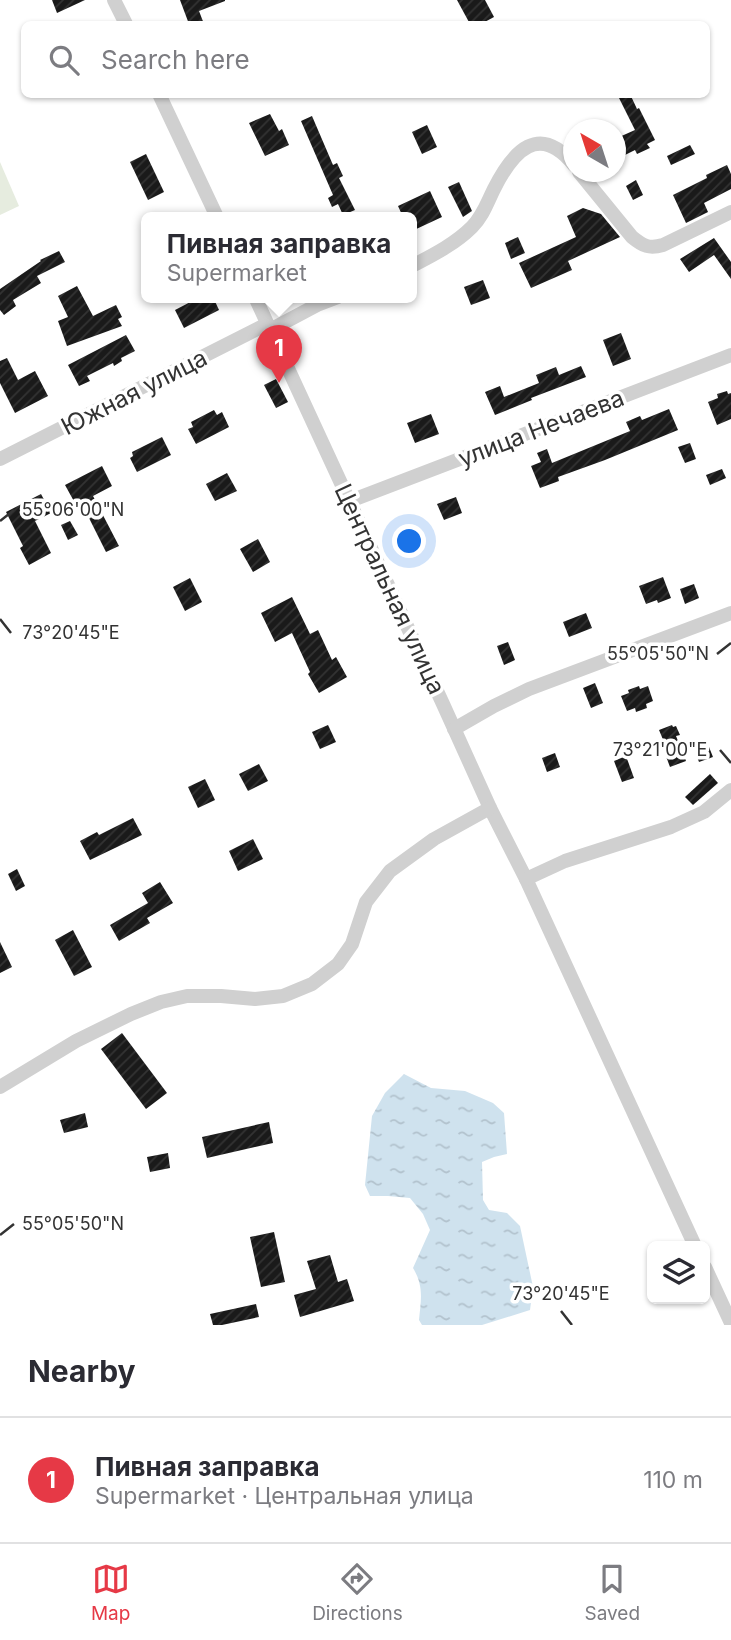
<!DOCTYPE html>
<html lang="en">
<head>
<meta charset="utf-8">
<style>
	body { margin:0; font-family:Inter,sans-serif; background:#f7f7f7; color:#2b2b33 }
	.controls { position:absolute; right:21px; bottom:21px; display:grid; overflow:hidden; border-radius:10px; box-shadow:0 2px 5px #0004 }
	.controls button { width:63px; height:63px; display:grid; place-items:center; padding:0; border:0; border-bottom:2px solid #e1e1e2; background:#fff; color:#2b2b33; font:35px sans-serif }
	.compass { position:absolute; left:563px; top:119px; width:63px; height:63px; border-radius:50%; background:#fff; box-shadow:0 2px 5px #0004; rotate:321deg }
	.you { position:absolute; left:410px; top:542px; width:24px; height:24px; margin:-18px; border:5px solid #fff; border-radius:50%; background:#1a73e8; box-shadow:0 0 0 10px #1a73e833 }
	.badge { display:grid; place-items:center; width:46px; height:46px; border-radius:50%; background:#e63946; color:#fff; font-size:23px; font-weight:700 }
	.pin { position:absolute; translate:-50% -58px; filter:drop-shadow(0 2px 4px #0008) }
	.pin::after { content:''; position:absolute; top:37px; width:24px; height:21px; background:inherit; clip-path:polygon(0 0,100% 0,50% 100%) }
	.popup { position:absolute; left:141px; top:212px; width:276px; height:91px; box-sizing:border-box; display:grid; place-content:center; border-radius:10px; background:#fff; filter:drop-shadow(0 2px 5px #0005); font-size:23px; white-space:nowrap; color:#7c7c81 }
	.popup b { font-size:26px; color:#2b2b33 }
	.popup::after { content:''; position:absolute; left:50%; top:100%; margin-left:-14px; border:14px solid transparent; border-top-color:#fff }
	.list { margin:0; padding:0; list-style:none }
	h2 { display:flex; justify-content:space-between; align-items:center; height:91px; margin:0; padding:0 28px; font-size:30px }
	h2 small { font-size:23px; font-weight:400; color:#7c7c81 }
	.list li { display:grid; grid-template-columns:46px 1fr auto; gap:21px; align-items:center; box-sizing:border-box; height:126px; padding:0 28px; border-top:2px solid #e1e1e2 }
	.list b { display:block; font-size:26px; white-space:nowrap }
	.list p { margin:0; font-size:23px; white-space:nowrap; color:#7c7c81 }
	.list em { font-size:23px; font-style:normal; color:#7c7c81 }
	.icon { flex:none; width:38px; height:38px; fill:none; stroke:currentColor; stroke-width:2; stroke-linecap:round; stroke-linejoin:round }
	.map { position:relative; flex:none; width:731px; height:1325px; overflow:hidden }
	.search { position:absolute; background:#fff; box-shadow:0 2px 5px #0004; left:21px; right:21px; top:21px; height:77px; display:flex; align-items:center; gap:18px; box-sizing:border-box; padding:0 24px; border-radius:10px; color:#7c7c81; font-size:26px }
	.sheet { height:217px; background:#fff }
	nav { display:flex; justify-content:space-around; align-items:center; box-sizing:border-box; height:98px; border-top:2px solid #e1e1e2; background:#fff; font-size:19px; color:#7c7c81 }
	nav a { display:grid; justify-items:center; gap:4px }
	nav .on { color:#e63946 }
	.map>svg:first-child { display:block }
	.garden { fill:#e6ecdf }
	.water { fill:url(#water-ripples) }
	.building { fill:url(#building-hatch) }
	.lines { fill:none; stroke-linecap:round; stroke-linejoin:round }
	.minor { stroke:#d0d0d0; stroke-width:14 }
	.ticks { fill:none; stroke:#333; stroke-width:2.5 }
	.labels { text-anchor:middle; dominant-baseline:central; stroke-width:7; stroke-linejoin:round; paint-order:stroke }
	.street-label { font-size:24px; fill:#333; stroke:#fff }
	.ticks-label { font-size:18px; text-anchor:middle; fill:#333; stroke:#fff; stroke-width:7; stroke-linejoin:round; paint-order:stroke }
</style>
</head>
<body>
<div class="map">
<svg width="731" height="1325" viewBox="0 0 731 1325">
	<defs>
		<pattern id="water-ripples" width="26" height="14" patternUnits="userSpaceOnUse" patternTransform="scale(1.75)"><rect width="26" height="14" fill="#cfe2ee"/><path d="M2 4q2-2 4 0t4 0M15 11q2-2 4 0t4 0" fill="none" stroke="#b2c2cd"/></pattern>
		<pattern id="building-hatch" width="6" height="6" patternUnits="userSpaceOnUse" patternTransform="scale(1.75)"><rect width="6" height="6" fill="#1a1a1a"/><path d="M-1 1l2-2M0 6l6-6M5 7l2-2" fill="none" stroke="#333"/></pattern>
	</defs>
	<rect width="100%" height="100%" fill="#fff"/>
	<path class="garden" d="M0 162 19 206 0 215Z"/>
	<path class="water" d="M404 1074 431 1088 465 1091 493 1103 504 1113 507 1154 494 1157 482 1162 483 1200 489 1210 507 1213 520 1226 533 1287 530 1310 482 1325H422L419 1320C421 1300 424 1286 413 1268L430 1230 423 1214 410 1198 388 1196H370L365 1185 372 1116 385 1093Z"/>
	<g class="building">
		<path d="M52 0H85L57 13Z"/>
		<path d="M180 0H225V1L199 11 204 24H189Z"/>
		<path d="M457 0H485L494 17 481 24H470Z"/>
		<path d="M617 94H630L637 109 639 108 655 140 647 144 650 148 637 154 635 150 625 155 617 138 635 130Z"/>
		<path d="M270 114 279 131 282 129 289 145 265 156 249 123Z"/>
		<path d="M312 116 333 165 337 163 343 176 339 178 355 210 343 215 338 204 332 207 328 198 333 195 301 121Z"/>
		<path d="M427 125 437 147 422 154 412 132Z"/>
		<path d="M690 145 695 154 671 165 667 156Z"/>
		<path d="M146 154 164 192 148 200 130 162Z"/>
		<path d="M727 165 731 174V189L704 203 708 212 686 223 673 195 707 178 706 175Z"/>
		<path d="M636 180 643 195 633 200 626 186Z"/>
		<path d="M459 182 472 211 463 217 448 187Z"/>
		<path d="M430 191 442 217 412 231V217H403L398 206Z"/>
		<path d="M583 208 601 214 620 237 568 261 572 270 531 288 519 263 576 237 567 216Z"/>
		<path d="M518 237 525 253 511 259 505 243Z"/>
		<path d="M714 238 731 262V279L714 255 689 272 680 259Z"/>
		<path d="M59 251 65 262 37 276 41 283 13 300 16 306 4 315 0 310V289L41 261 40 260Z"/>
		<path d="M483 280 490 298 471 305 464 287Z"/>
		<path d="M77 286 93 316 116 305 122 317 118 319 122 326 67 346 58 321 68 317 58 296Z"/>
		<path d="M200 297H213L219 310 184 328 175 310Z"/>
		<path d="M621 333 631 359 613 366 603 340Z"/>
		<path d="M126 335 135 351 121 358 122 361 114 366 113 363 87 376 90 381 79 386 68 365Z"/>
		<path d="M7 358 18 380 35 371 48 396 15 413 0 383V361Z"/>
		<path d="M581 366 586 377 531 398 532 400 495 415 485 392 500 386 504 397 539 383 536 375 556 367 559 375Z"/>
		<path d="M276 379 288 402 276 408 264 385Z"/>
		<path d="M727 391 728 394 731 393V419L717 425 708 402 718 398 717 394Z"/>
		<path d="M669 409 678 430 605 460 558 477 559 481 540 488 531 466 541 462 537 453 547 449 552 463 630 431 626 422 640 416 642 420Z"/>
		<path d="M214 410 217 415 222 412 229 427 196 444 188 429 193 427 191 422Z"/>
		<path d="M431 414 439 434 415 443 407 423Z"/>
		<path d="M162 437 171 455 137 472 130 458 133 456 132 452Z"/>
		<path d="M690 443 696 459 685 463 678 447Z"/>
		<path d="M102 466 112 486 93 496 119 546 106 552 81 502 76 505 65 485Z"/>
		<path d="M722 469 726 478 710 485 706 475Z"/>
		<path d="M227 473 237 491 215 501 206 484Z"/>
		<path d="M41 494 51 513 35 521 51 553 29 565 20 548 23 546 6 512Z"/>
		<path d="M456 497 462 513 444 520 437 504Z"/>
		<path d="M70 521 78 535 68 540 61 525Z"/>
		<path d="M258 539 270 562 253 572 240 549Z"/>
		<path d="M663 577 671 598 658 603 657 600 646 604 639 586Z"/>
		<path d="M190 578 202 602 185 611 173 587Z"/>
		<path d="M694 584 699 598 685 604 680 589Z"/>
		<path d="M292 597 310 634 318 630 332 660 336 657 347 677 319 693 308 674 310 672 292 633 275 642 261 613Z"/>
		<path d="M586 613 592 628 569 637 563 622Z"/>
		<path d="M508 642 515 660 504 665 497 646Z"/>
		<path d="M595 683 603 703 591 708 583 688Z"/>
		<path d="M639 686 640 689 648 686 653 701 646 704 647 708 636 712 635 708 627 711 621 696 629 693 628 690Z"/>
		<path d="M328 725 336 742 320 749 312 732Z"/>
		<path d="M672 725 673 727 676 726 680 735 676 736 686 761 670 767 661 743 664 742 659 730Z"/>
		<path d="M709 747 713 757 699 762 695 752Z"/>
		<path d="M555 753 560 767 547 772 542 758Z"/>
		<path d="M626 756 634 778 622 782 614 761Z"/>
		<path d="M259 764 268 781 248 791 239 774Z"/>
		<path d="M710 774 718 783 693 805 685 797Z"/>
		<path d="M205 779 215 800 198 808 188 787Z"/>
		<path d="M133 818 142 835 90 860 80 841 97 832 99 835Z"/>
		<path d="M253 839 263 859 238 871 229 851Z"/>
		<path d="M17 869 25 886 16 891 8 874Z"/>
		<path d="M160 882 173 903 147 918 150 923 119 941 110 925 148 903 142 893Z"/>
		<path d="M73 930 92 967 74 976 55 940Z"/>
		<path d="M0 942 12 967 0 973Z"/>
		<path d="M122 1033 167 1093 146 1109 101 1049Z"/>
		<path d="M85 1113 88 1127 64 1133 60 1120Z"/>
		<path d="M269 1122 273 1143 207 1158 202 1137Z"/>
		<path d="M168 1153 170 1168 150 1172 147 1157Z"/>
		<path d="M274 1232 285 1282 261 1287 250 1237Z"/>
		<path d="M330 1255 338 1282 347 1279 354 1301 300 1317 294 1295 316 1289 307 1261Z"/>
		<path d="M256 1304 259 1317 222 1325H213L210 1314Z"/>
	</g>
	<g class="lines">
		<g class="minor">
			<path d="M114 0 126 24"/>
			<path d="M159 94 217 217"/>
			<path d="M579 172 632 237C643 246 649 249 663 245L731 212"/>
			<path d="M412 266C433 255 455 244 472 227 483 216 487 203 494 189 513 151 539 122 574 165"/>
			<path d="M255 297 443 704 490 808 526 879 695 1246"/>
			<path d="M270 330 317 305 338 297"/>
			<path d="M0 459 267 324"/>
			<path d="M350 501 731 355"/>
			<path d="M454 729 494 706 529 689 731 613"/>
			<path d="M526 879 565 861 671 827 704 812 731 790"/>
			<path d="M0 1087 76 1041 131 1014 161 1002 187 996H221L255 999 283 996 312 984 338 964 352 944 366 902 390 871 434 839 490 808"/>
			<path d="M705 1267 731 1323"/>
		</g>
	</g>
	<path class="ticks" d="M0 521 14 510M0 619 11 633M717 654 731 643M720 750 731 763M0 1235 14 1224M561 1311 572 1325"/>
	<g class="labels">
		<g class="street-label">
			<text transform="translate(134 392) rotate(-27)">Южная улица</text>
			<text transform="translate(541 428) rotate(-21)">улица Нечаева</text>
			<text transform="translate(390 589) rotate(65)">Центральная улица</text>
		</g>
	</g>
	<g class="ticks-label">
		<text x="73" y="516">55°06'00"N</text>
		<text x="71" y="639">73°20'45"E</text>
		<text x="658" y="660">55°05'50"N</text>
		<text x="660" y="756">73°21'00"E</text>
		<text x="73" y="1230">55°05'50"N</text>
		<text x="561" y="1300">73°20'45"E</text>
	</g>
</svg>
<div class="controls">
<button><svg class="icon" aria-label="layers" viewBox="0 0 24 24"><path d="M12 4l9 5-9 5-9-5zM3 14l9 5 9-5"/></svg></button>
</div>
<svg class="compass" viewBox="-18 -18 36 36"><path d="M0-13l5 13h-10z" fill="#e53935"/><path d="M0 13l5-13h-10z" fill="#7c7c81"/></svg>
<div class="you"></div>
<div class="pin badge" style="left:279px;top:383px">1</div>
<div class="popup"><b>Пивная заправка</b>Supermarket</div>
<div class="search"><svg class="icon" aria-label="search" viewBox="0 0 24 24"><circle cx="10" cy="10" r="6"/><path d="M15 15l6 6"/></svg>Search here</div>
</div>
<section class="sheet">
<h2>Nearby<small></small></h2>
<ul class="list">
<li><span class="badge">1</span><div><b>Пивная заправка</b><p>Supermarket · Центральная улица</p></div><em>110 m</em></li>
</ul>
</section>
<nav>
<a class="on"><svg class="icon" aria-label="map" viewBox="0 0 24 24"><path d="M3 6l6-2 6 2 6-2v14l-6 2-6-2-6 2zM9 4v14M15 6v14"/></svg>Map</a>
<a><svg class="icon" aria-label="directions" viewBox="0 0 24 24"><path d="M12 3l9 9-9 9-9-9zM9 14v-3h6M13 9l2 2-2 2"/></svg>Directions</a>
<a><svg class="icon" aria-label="saved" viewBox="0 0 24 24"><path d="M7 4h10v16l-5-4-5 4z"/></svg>Saved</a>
</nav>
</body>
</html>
